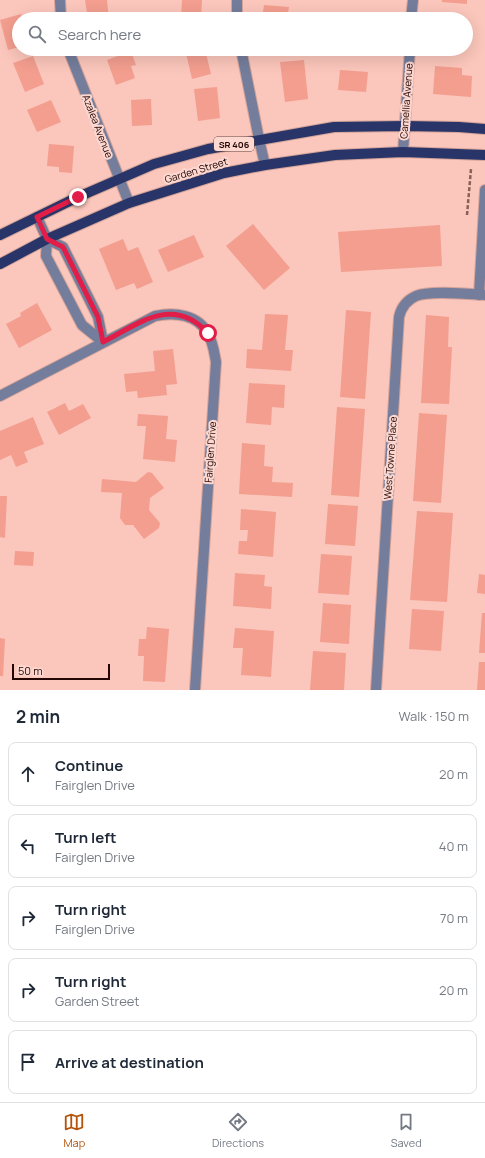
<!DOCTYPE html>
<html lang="en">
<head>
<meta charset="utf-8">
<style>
	body { margin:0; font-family:Manrope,sans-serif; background:#f6f6f7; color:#1f2937 }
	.scale { position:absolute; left:12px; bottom:10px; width:98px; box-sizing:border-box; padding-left:4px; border:2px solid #240704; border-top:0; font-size:11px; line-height:14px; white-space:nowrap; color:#240704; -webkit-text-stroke:3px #fcd8d1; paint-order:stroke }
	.stop { position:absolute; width:12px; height:12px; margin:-9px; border:3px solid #e11d48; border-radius:50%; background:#fff }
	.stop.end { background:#e11d48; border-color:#fff; box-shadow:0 1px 4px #0008 }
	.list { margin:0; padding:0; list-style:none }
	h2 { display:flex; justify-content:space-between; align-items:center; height:52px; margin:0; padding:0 16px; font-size:17px }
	h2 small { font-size:13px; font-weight:400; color:#747a83 }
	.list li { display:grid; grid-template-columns:26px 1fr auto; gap:12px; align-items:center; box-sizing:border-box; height:64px; margin:0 8px 8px; padding:0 8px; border:1px solid #e0e1e3; border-radius:8px }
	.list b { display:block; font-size:15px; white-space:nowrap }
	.list p { margin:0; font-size:13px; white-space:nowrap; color:#747a83 }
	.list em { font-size:13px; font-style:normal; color:#747a83 }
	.icon { flex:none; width:22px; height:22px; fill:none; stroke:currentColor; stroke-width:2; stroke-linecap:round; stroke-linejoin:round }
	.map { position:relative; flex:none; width:485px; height:690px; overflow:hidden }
	.search { position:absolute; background:#fff; box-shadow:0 4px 16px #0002; left:12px; right:12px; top:12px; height:44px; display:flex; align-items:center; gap:10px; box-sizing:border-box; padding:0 14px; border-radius:22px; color:#747a83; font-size:15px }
	.sheet { height:412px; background:#fff }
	nav { display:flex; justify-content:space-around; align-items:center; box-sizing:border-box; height:56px; border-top:1px solid #e0e1e3; background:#fff; font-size:11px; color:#747a83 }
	nav a { display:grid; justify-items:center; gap:2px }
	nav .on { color:#b45309 }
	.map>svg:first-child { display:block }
	.building { fill:#f39e8f }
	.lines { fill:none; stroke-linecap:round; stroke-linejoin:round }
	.minor-casing { stroke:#d4a49a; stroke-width:12 }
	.primary-casing { stroke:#d4a49a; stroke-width:12 }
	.path { stroke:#8a615a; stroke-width:2.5; stroke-dasharray:4 2; stroke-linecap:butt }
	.minor { stroke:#747d9b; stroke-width:10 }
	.primary { stroke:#293568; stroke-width:10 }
	.route { stroke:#e11d48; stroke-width:5 }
	.labels { text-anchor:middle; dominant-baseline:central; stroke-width:4; stroke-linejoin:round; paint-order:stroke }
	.shield { fill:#fcd8d1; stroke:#654642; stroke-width:1 }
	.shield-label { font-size:9px; font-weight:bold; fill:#240704 }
	.street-label { font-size:10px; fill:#240704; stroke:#fcd8d1 }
</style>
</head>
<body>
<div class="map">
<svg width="485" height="690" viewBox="0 0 485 690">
	<rect width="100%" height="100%" fill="#fbc6bb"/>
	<g class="building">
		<path d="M85 0H107L109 19H88Z"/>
		<path d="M182 0H202L201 19H181Z"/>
		<path d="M442 0H467V4L442 2Z"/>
		<path d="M264 5 289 7 288 13 303 15V19H262Z"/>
		<path d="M350 12 379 14V19H350Z"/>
		<path d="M21 14 22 19H19V47L8 50 0 20Z"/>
		<path d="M185 49H205L211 74 192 79Z"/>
		<path d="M131 51 136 65 131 66 135 78 116 85 107 60Z"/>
		<path d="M33 56 44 84 25 92 13 63Z"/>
		<path d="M304 60 308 99 285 102 280 62Z"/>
		<path d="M435 66 462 68V75L472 76 471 97 433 94Z"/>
		<path d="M340 70 368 72 366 92 338 90Z"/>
		<path d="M217 87 220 118 198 121 194 89Z"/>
		<path d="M151 99 152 125 132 126 131 100Z"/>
		<path d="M51 100 61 122 37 132 27 110Z"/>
		<path d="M49 144 74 146 72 173 59 172V167L47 166Z"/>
		<path d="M253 224 290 268 264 290 226 246Z"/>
		<path d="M440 225 442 266 341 272 338 232Z"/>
		<path d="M194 235 204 257 168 272 158 250Z"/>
		<path d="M123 239 128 251 138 247 153 282 137 289 134 283 116 290 99 249Z"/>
		<path d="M37 303 52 330 19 348 6 324 21 316 20 313Z"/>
		<path d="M346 310 371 312 365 399 340 397Z"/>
		<path d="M265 314 288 315 285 350H293L291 371 246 368 247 349 262 350Z"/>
		<path d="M426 315 449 317 448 347H452L449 404 421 403Z"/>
		<path d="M173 349 177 384 166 385 167 395 138 398 137 391 126 392 124 374 155 371 153 351Z"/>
		<path d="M249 383 285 385 284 408 272 407 271 425 246 423Z"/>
		<path d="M65 403 69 411 83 404 91 418 59 435 47 412Z"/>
		<path d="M337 407 365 409 359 497 331 495Z"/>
		<path d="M419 413 447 415 441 503 413 501Z"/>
		<path d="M138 414 168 416 166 439 177 440 175 462 143 459 146 426H137Z"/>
		<path d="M33 417 44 444 24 452 28 462 16 467 11 455 0 460V431Z"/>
		<path d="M242 443 265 445 264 466 273 467 272 482 293 483 292 497 239 494Z"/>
		<path d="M148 472 152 473 164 488 150 498 149 510 160 523 159 528 144 539 133 525H125L120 518 122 493 101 492 102 479 136 482Z"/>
		<path d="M0 496H7L5 538 0 537Z"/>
		<path d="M328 504 358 506 355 546 325 544Z"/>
		<path d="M241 509 276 512 273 557 238 554 239 541H247L248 530H240Z"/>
		<path d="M417 511 453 513 447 602 410 600Z"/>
		<path d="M15 551 34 552 33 566 14 565Z"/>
		<path d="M321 554 352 556 349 595 318 593Z"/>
		<path d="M235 573 265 575 264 586 272 587 271 609 233 606Z"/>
		<path d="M479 574 485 575V594L477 593Z"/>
		<path d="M323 603 351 605 349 644 320 642Z"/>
		<path d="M412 609 444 611 441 651 409 649Z"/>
		<path d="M482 613H485V653H479Z"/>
		<path d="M147 627 169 629 165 682 143 681 144 656H138L139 639H146Z"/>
		<path d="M235 628 274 631 271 677 241 675 243 648H233Z"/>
		<path d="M0 638 5 639 3 676H0Z"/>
		<path d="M313 651 346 653 344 690H310Z"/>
		<path d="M479 662H485V690H477Z"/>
	</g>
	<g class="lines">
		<g class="minor-casing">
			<g id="minor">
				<path d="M60 0 61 19"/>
				<path d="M237 0V19"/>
				<path d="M411 19 413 0"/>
				<path d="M68 49 129 203"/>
				<path d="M241 49 259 139 265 165"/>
				<path d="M403 152 410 49"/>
				<path d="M37 217 47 239 63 247 98 317 103 342"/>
				<path d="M47 239 46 256 82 325 103 342"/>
				<path d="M479 295 485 190"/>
				<path d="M0 396 155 316C174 312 198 314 208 334 213 342 214 352 216 362L195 690"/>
				<path d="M376 690 399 317C401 308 407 300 416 296 429 290 470 294 485 295"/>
			</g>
		</g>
		<g class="primary-casing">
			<g id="primary">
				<path d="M0 235 78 197 154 164 208 149 334 127 405 126 459 127 485 129"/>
				<path d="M0 264 47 239 129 203 224 173 265 165 335 155 403 152 485 155"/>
			</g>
		</g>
		<path class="path" d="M467 215 471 169"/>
		<use href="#minor" class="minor"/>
		<use href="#primary" class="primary"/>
	</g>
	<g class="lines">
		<path class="route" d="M78 197 37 217 47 239 63 247 98 317 103 342C140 323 173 295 208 333"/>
	</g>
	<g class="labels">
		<rect class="shield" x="214" y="137" width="40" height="14" rx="3"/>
		<g class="shield-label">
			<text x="234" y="144">SR 406</text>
		</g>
		<g class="street-label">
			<text transform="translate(406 101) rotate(-86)">Camellia Avenue</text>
			<text transform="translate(98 126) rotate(69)">Azalea Avenue</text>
			<text transform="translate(196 170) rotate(-17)">Garden Street</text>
			<text transform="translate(210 452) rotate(-86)">Fairglen Drive</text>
			<text transform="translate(390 458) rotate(-86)">West Towne Place</text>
		</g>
	</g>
</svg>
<div class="scale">50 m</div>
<div class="stop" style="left:208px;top:333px"></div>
<div class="stop end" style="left:78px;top:197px"></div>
<div class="search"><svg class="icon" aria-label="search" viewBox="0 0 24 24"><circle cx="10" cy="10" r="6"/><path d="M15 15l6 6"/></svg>Search here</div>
</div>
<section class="sheet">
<h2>2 min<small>Walk · 150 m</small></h2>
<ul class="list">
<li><svg class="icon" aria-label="ahead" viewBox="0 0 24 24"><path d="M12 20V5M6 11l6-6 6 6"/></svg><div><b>Continue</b><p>Fairglen Drive</p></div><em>20 m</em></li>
<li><svg class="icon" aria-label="left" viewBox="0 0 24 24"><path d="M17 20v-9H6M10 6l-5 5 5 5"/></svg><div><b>Turn left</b><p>Fairglen Drive</p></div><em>40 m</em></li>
<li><svg class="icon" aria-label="right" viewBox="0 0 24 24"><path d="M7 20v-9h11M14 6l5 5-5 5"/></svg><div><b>Turn right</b><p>Fairglen Drive</p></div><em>70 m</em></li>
<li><svg class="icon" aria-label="right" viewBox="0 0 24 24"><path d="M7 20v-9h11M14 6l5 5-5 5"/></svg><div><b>Turn right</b><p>Garden Street</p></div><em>20 m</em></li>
<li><svg class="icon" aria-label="arrive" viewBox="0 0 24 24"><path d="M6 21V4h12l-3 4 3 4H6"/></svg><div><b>Arrive at destination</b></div></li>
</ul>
</section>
<nav>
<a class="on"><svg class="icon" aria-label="map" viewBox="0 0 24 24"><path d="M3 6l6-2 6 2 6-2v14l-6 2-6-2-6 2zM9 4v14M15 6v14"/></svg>Map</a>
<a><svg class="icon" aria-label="directions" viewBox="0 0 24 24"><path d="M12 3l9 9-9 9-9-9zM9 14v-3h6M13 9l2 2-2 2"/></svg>Directions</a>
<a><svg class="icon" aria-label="saved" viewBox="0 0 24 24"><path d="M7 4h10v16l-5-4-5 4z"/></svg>Saved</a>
</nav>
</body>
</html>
